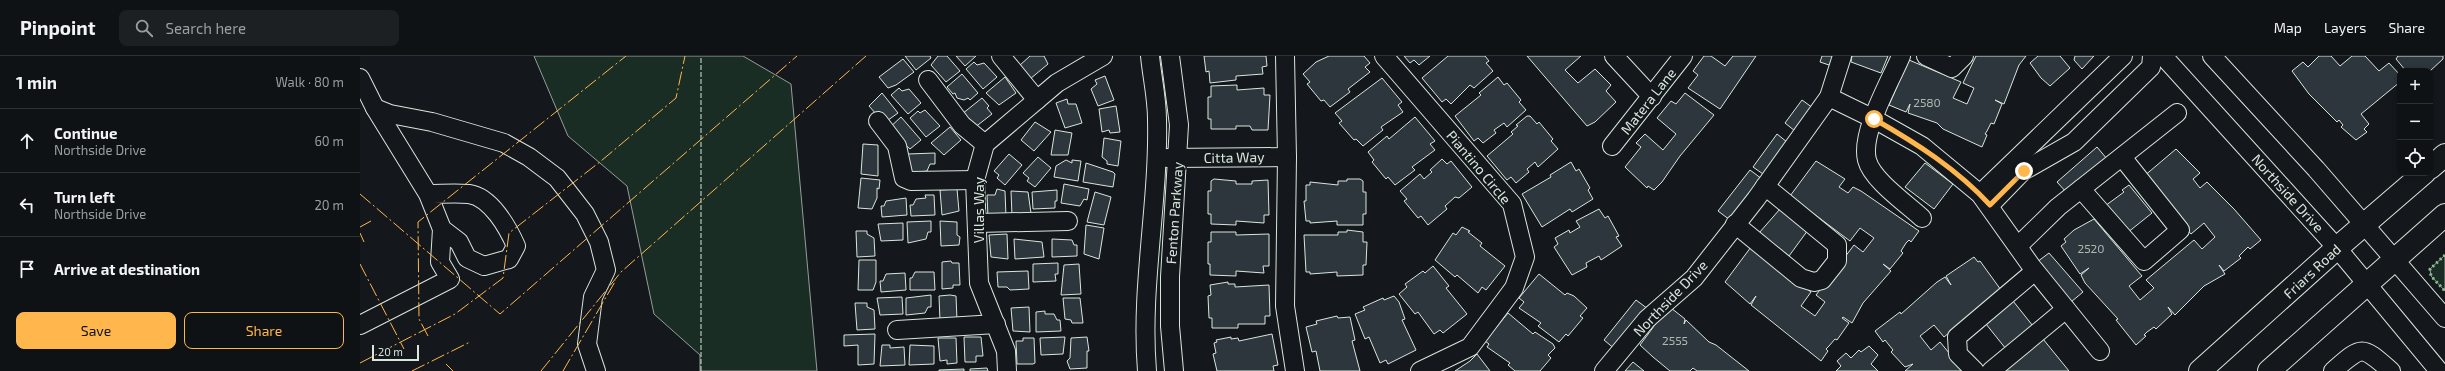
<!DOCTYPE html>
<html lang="en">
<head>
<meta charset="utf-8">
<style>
	body { margin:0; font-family:"Exo 2",sans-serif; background:#1d2022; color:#f1f3f6 }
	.controls { position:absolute; right:12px; top:12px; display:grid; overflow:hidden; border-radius:8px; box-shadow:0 2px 6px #0003 }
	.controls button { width:36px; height:36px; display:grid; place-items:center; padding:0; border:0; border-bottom:1px solid #2f3234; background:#0f1215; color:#f1f3f6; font:20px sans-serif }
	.scale { position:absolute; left:12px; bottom:10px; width:47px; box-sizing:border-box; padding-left:4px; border:2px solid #d8e6dc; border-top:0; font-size:11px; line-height:14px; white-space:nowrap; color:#d8e6dc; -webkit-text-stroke:3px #14181c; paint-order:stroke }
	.stop { position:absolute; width:12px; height:12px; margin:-9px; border:3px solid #ffb74d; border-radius:50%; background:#fff }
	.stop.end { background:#ffb74d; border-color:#fff; box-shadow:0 1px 4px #0008 }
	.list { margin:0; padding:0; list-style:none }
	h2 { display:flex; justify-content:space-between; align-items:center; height:52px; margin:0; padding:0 16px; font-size:17px }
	h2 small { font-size:13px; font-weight:400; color:#9b9ea0 }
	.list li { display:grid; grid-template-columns:26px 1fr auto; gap:12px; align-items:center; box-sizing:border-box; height:64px; padding:0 16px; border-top:1px solid #2f3234 }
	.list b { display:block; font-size:15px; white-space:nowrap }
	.list p { margin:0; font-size:13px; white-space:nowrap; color:#9b9ea0 }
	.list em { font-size:13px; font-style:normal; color:#9b9ea0 }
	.actions { display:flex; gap:8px; padding:12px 16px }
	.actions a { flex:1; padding:9px 0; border:1px solid #ffb74d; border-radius:8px; text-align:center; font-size:14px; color:#ffb74d }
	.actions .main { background:#ffb74d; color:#111 }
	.icon { flex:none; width:22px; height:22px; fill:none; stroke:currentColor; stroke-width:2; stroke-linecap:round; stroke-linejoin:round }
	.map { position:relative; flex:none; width:2085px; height:315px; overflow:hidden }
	header { display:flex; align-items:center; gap:24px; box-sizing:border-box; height:56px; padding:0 20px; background:#0f1215; border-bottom:1px solid #2f3234 }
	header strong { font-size:19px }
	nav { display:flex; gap:22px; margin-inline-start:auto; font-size:14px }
	.search { width:280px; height:36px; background:#1d2022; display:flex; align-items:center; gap:10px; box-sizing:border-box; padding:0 14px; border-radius:8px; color:#9b9ea0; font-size:15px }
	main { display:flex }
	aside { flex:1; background:#0f1215 }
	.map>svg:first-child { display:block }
	.green { fill:#1a2d24; stroke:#939e99 }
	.building { fill:#2c363c; stroke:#d8e6dc }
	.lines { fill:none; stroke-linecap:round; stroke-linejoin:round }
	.minor-casing { stroke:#d8e6dc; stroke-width:20 }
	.highway-casing { stroke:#d8e6dc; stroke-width:24 }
	.minor { stroke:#14181c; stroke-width:18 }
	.highway { stroke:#14181c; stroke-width:22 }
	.hedge { stroke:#8ac095; stroke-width:3; stroke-dasharray:2 3; stroke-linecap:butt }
	.fence { stroke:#d8e6dc; stroke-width:1; stroke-dasharray:5 2; stroke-linecap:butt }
	.power { stroke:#ffb74d; stroke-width:1; stroke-dasharray:14 3 2 3; stroke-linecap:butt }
	.route { stroke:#ffb74d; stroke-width:5 }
	.labels { text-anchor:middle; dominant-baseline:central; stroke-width:3; stroke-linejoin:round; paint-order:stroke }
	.number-label { font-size:12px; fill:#adbab4 }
	.street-label { font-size:14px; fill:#d8e6dc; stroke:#14181c }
</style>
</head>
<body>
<header>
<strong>Pinpoint</strong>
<div class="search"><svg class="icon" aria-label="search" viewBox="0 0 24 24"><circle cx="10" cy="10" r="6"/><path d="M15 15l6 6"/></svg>Search here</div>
<nav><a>Map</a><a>Layers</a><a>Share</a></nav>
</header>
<main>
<aside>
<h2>1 min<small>Walk · 80 m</small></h2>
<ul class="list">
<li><svg class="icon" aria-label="ahead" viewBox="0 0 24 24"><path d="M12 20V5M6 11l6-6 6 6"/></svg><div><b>Continue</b><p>Northside Drive</p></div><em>60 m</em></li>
<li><svg class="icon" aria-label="left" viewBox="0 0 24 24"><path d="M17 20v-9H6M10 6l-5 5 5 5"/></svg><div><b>Turn left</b><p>Northside Drive</p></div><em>20 m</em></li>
<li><svg class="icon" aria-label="arrive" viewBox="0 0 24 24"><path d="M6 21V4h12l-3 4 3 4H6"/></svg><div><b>Arrive at destination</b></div></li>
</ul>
<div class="actions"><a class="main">Save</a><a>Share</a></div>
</aside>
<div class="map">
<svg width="2085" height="315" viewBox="0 0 2085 315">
	<rect width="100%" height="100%" fill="#14181c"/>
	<g class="green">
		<path d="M174 0H383L431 28 457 315H340V299L294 258 267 130 208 80Z"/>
		<path d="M2085 199V235L2071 220 2070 213Z"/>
	</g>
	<g class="building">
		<path d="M545 0H570L571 2 556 14Z"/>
		<path d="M578 0H587L600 15 586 26 571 9Z"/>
		<path d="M596 0H616L605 10Z"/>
		<path d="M670 0H684L688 8 670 23 659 10Z"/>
		<path d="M844 0H906L907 10 902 11 903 18 876 20V24L850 27 849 15 846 16Z"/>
		<path d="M969 0H1004L1010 7 1005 11 1010 16 988 33 990 36 970 51 964 44 961 45 947 28 950 26 943 18 956 6Z"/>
		<path d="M1044 0H1070L1059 9 1054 4 1050 7Z"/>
		<path d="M1125 0 1129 5 1126 7 1133 15 1114 32 1110 29 1091 48 1086 43 1082 46 1062 22 1088 0Z"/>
		<path d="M1167 0H1221L1205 14 1218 27 1235 13 1251 29 1246 35 1256 46 1235 66 1227 70Z"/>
		<path d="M1344 0H1351L1365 10 1373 0H1396L1360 53 1328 32 1338 19 1333 15Z"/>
		<path d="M1462 0H1476L1472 10 1460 6Z"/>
		<path d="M1492 0H1528L1521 17 1491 6Z"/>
		<path d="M1616 0H1666L1659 9 1644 48 1635 44 1642 48 1634 68 1631 67 1627 75 1625 78 1627 79 1622 91 1583 73 1577 67 1548 57 1550 48 1546 56 1529 49 1549 4 1601 26 1593 42 1607 48 1614 32 1603 27Z"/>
		<path d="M1678 0H1700L1710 12 1690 30 1681 22 1670 7Z"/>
		<path d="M1715 0H1734L1722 13 1714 4Z"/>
		<path d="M1959 0H1971L1980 10 1992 0H2005L2019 15 2029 7 2040 19V26L2001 58 2009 68 2004 73 2007 76 1996 84 1981 71 1983 69 1979 64 1977 66 1949 38 1932 15 1943 6 1948 11Z"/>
		<path d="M2038 0H2083V3L2070 15H2046L2036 3Z"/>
		<path d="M543 3 554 16 536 29 528 32 519 21Z"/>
		<path d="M614 6 617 9 624 7 637 21 623 33 606 13Z"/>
		<path d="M602 18 618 37 610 44 608 42 604 44 597 42 595 37 593 38 587 31Z"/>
		<path d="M745 20 754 44 738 50 731 33 737 28 735 24Z"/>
		<path d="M645 21 656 37 639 49 626 37Z"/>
		<path d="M1138 21 1144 29 1147 27 1161 44 1159 46 1166 54 1147 71 1144 67 1134 74 1136 77 1123 87 1118 82 1114 85 1095 60 1121 39 1119 37Z"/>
		<path d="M1022 22 1042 46 1038 49 1043 56 1021 71 1023 74 1003 90 996 83 994 84 979 67 982 65 975 57Z"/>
		<path d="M877 29V34L904 32V39H910L908 74H892L890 70H876V73H851V63H848V41H851V30Z"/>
		<path d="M539 32 542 35 549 33 561 47 548 58 531 39Z"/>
		<path d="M522 37 538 57 524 67 509 50Z"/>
		<path d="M1325 37 1354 59 1320 100 1302 126 1294 134 1288 130 1287 132 1265 111 1281 91 1276 87 1285 78 1303 94 1316 78 1297 62 1311 45 1316 48Z"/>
		<path d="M622 42 629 50 627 52 632 58 614 72 602 58Z"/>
		<path d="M707 43 708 48H716L722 67 705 72 696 47Z"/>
		<path d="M1442 44 1453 52 1435 75 1425 67Z"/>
		<path d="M756 50 760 76 750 77 749 74 742 76 739 53Z"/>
		<path d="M565 54 580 70 566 81 550 62 558 55 560 57Z"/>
		<path d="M1167 60H1170L1177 68 1179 66 1193 83 1191 85 1198 93 1178 111 1175 106 1167 113 1169 116 1156 127 1151 121 1147 124 1127 100 1153 78 1151 76 1158 70 1156 69Z"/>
		<path d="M541 61 561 84 550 93 528 73Z"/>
		<path d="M1055 61 1075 85 1070 88 1075 94 1052 111 1055 114 1035 129 1028 121 1026 123 1012 106 1014 104 1008 96 1027 80 1029 83Z"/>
		<path d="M675 66 691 76 674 95 661 84Z"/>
		<path d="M590 71 601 84 584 99 571 87Z"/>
		<path d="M695 74 712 77 708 99H691Z"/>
		<path d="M1417 78 1427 86 1403 118 1393 111Z"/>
		<path d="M744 82 761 85 758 110 747 108V105L742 101Z"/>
		<path d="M503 88 518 89V120L501 118Z"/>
		<path d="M1737 91 1747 103 1707 137 1697 126Z"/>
		<path d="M1816 93 1840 117 1833 123 1840 132 1847 126 1874 153 1901 184 1890 193 1888 191 1879 200 1881 202 1864 215 1859 209 1865 218 1844 230 1815 259 1808 251 1812 258 1796 273 1794 271 1787 276 1784 279 1786 280 1776 289 1756 264 1758 263 1725 227 1721 219 1729 212 1720 218 1701 190 1706 186 1704 183 1714 174 1734 163 1782 220 1769 230 1780 244 1794 232 1786 224 1834 184 1842 193 1855 181 1844 167 1831 178 1783 121Z"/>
		<path d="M575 97V108H570L567 115 549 117 548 98Z"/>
		<path d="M649 98 662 109 645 129 637 122 639 119 634 115Z"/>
		<path d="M678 101 691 112 675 131 667 125 669 122 663 117Z"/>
		<path d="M1082 103 1087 108 1091 105 1112 131 1099 142 1095 141 1085 150 1087 153 1068 169 1061 160 1058 162 1044 145 1047 143 1040 135 1060 118 1064 123 1072 116 1070 114Z"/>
		<path d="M706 104 712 107V104L721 105 718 125 694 121 696 110Z"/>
		<path d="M1456 105 1485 123 1479 131 1488 137 1493 131 1501 135 1559 175 1551 186 1549 184 1546 187 1541 195 1543 197 1530 213 1523 208 1531 215 1503 247 1492 267 1483 261 1482 262 1489 267 1477 284 1475 283 1469 290 1466 293 1468 295 1461 305 1391 249 1396 240 1390 248 1365 226 1391 191 1451 236 1441 250 1455 260 1465 246 1456 239 1494 189 1503 196 1514 182 1500 172 1490 185 1430 140Z"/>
		<path d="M1211 106 1216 115 1219 113 1230 132 1228 134 1233 143 1212 156 1210 153 1182 171 1162 138 1191 121 1190 119Z"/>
		<path d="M726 107 753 116 755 118 753 131 723 126Z"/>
		<path d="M1565 107 1593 128 1574 153 1545 131Z"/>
		<path d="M1390 114 1402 123 1370 164 1358 155Z"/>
		<path d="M501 122 520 124 519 133 517 132V142L512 153 498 152Z"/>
		<path d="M854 123 876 125V128H892V125L908 124 909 159H904V167L876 165V169L851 168V158H848V135H851V125Z"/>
		<path d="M987 123H1000L1003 125V136H1006V158H1003V169H977V165L950 167V165H946L944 145H946V129H950V126L978 129V125H987Z"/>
		<path d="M704 128 729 133 727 144 724 143 720 150 701 147Z"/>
		<path d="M1769 129 1792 157 1767 177 1745 150 1764 136 1762 134Z"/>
		<path d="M597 133 599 155 582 159 580 134Z"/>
		<path d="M637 133 645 135 646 161H628L627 139H635Z"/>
		<path d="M697 134V145H695V152L673 153 672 136Z"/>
		<path d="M651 135 668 136 671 157 669 159 652 160Z"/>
		<path d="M735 136 751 141 744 169 727 166Z"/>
		<path d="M565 139H574L575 159 551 160 550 149H553L556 143 566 142Z"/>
		<path d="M546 142 547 159 522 161 521 150H524L526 145Z"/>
		<path d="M1239 153 1245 162 1248 160 1259 180 1256 181 1262 190 1241 204 1239 200 1226 207 1227 211 1212 219 1194 191 1198 188 1195 182 1209 174 1210 177 1220 171 1216 165Z"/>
		<path d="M1420 153 1448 174 1429 200 1399 177Z"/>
		<path d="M571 165V176H568L566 183 548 187 547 166Z"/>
		<path d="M580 165 597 166V179L600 181 599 189 581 190Z"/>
		<path d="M543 167V184L521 185 518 168Z"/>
		<path d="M726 169 744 172 739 203 724 198Z"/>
		<path d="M1102 171 1110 175 1108 176 1122 187 1120 190 1145 210 1126 234 1122 231 1118 237 1097 219 1095 221 1075 204 1093 177 1096 179Z"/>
		<path d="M987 174 1003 176V186H1007L1006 209H1003V219L977 220V216L950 218V216H946L944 179H978V176H987Z"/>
		<path d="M496 175H507V178L514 182 515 200 497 201Z"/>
		<path d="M851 176H876V179L909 178V210H903L904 217 876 215V220L850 219V208H848V186H851Z"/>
		<path d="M647 178 648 203 631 201 629 179Z"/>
		<path d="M654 183 682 186 684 201 655 203Z"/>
		<path d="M692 183 712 184 714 189H717V200L692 201Z"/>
		<path d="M1689 197 1723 236 1711 246 1677 206Z"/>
		<path d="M1614 201 1618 206 1620 205 1641 234 1584 281 1574 269 1560 280 1571 294 1580 286 1604 315H1545L1553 308 1545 311 1531 296 1533 294 1525 284 1523 286 1515 275 1540 256 1541 258 1577 226 1585 221 1591 229 1586 220Z"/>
		<path d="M499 204H516V226L513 234H498Z"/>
		<path d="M591 205 592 207H599L600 229H593V232L582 233V206Z"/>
		<path d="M698 207V218H695L696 225 673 226V208Z"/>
		<path d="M719 208 721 238 701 239 704 209Z"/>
		<path d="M1073 210 1089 230 1086 232 1107 258 1083 277 1080 274 1074 278 1058 256 1055 258 1039 238 1047 231 1045 228 1063 215 1065 217Z"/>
		<path d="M668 215 669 233 650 234 647 231H638L637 216Z"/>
		<path d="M555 216H574L575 234H550V222H552Z"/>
		<path d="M545 217 546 234 521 236 520 225H523L526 218Z"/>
		<path d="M1179 218 1205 239 1207 237 1214 240 1227 252 1220 260 1223 262 1208 280 1206 278 1199 286 1178 270 1181 267 1159 252 1164 246 1159 242Z"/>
		<path d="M868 226V228H875V231L909 229 910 260H905V268H878V272H852V262H849L848 240 851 239 850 229Z"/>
		<path d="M571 239V251H568L565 257 546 259V242Z"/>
		<path d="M590 239 596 240 597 264 580 265 579 240Z"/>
		<path d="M1034 240 1039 246 1045 263 1042 264 1056 294 1028 308 1026 304 1020 307 1009 281 1005 283 995 258 1005 254 1003 251 1023 242 1024 244Z"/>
		<path d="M542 241 543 258 520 259 517 242Z"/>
		<path d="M703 242H720L723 267H712L711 264 705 263Z"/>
		<path d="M1276 244 1288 253 1256 294 1244 284Z"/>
		<path d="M1653 245 1673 270 1646 293 1626 268Z"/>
		<path d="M495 247H507V251L514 254 515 273 497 274Z"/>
		<path d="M669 251 670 276 653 275 651 252Z"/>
		<path d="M1311 252 1325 263 1324 268 1326 264 1349 286 1356 289 1389 315H1337L1333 312 1330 315H1310L1293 301 1280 289 1303 258 1305 260Z"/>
		<path d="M685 255V258H694L697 264H700L701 275 676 276V256Z"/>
		<path d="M1148 257 1173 278 1175 276 1193 288 1195 292 1188 299 1191 302 1180 315H1155L1148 309 1150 307 1127 291 1129 288 1125 285Z"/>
		<path d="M977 260 978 262 990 261 995 284 992 285 1000 315H960L956 295 952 296 946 271 957 268 956 265Z"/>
		<path d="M515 278 514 308 498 309V289L484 290V279Z"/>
		<path d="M912 278 918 309 913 310 914 315H857L853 298 856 297 854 287 857 286 856 284 871 281V283L878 282 879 285Z"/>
		<path d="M604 281H621L623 300H616V306H605Z"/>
		<path d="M705 281 703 298 681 299 680 282Z"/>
		<path d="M727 281 729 295H727V312L710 313 707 305 710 302 711 282Z"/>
		<path d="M578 282H596L597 307 587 308V304L580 305Z"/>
		<path d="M663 282H674L675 307 673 308H657L656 285H663Z"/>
		<path d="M1683 283 1709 315H1644Z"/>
		<path d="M522 289H530V292L544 291 545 309 520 310Z"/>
		<path d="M550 289 574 290V308L549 309Z"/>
		<path d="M1509 290 1518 299 1511 308 1518 315H1476L1481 310 1477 305 1486 297 1491 302 1499 294 1501 296Z"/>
		<path d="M1117 298 1130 315H1095L1110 305Z"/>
		<path d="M1273 306 1284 315H1265Z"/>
		<path d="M627 312 628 315H610V313Z"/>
		<path d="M604 313V315H579V314Z"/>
	</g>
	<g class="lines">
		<g class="minor-casing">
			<g id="minor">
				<path d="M641 0 677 44"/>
				<path d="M810 0 819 69 810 221V270L814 315"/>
				<path d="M925 0 927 101 925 250 935 315"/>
				<path d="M1024 0 1152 148 1165 201 1154 232 1110 291 1060 315"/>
				<path d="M1254 0 1292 41"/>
				<path d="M1541 0C1530 26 1500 77 1507 104 1512 124 1547 148 1562 162"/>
				<path d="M1566 0 1592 12 1604 0"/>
				<path d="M1803 0 1977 192 2079 315"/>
				<path d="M1852 0 1956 113 2085 262"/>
				<path d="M0 22 15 52 68 138 82 173 99 186 107 202 124 210 149 203 156 190C148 172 131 141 109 138 95 137 81 138 68 138"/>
				<path d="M568 24 602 69 625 88"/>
				<path d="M1469 41 1514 63 1562 90 1620 138 1672 211 1740 295"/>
				<path d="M15 52 30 58 72 66 144 87 169 101 197 122 225 158 239 186 246 214 233 241 227 288 236 315"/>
				<path d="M518 65 537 90 544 122 551 125 615 124"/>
				<path d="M1252 90 1323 0"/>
				<path d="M807 102 927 101"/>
				<path d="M1721 133 1784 205 1820 174 1762 101"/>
				<path d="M1620 138 1763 0"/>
				<path d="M1630 149 1663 115 1714 86 1791 11 1792 0"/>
				<path d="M617 167 708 165"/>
				<path d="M1375 168 1441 222 1454 226 1462 224 1477 205V189L1405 130"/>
				<path d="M1658 190 1698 151 1817 57"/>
				<path d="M0 269 90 223 80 206 82 173"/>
				<path d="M537 274 636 268"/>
				<path d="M647 315 646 295 619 227 615 124 625 88 697 27 743 0"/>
				<path d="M787 315C780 231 799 148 797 63 797 42 792 21 790 0"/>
				<path d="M1244 315 1287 263 1334 222 1396 143 1469 41 1482 0"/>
				<path d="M1615 315 1598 298 1597 281 1675 215"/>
				<path d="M1631 315 1706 253"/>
				<path d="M1973 315C2003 289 2001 289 2031 315"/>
			</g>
		</g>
		<g class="highway-casing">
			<g id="highway">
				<path d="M2070 112 2085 99"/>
				<path d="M1840 315 1977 192 2064 117"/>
				<path d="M1909 315 2085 159"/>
			</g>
		</g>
		<use href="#minor" class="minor"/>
		<use href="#highway" class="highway"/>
		<path class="hedge" d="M2085 199 2070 213 2071 220 2085 235"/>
		<path class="fence" d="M341 315V0"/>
		<g class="power">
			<path d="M0 138 140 258 437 0"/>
			<path d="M0 171 11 165"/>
			<path d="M0 177 4 186"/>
			<path d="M0 208 44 293"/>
			<path d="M68 280 59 263 58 166 266 0"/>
			<path d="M0 307 95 258 143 222 149 177 241 105 316 42 325 0"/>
			<path d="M86 308 93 315"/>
			<path d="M52 315 110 286"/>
			<path d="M181 315 261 216 506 0"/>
			<path d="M203 315 256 224"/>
		</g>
	</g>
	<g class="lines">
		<path class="route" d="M1514 63C1556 87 1597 113 1630 149L1664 115"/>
	</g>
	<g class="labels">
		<g class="number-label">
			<text x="1567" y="46">2580</text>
			<text x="1731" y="192">2520</text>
			<text x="1315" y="284">2555</text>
		</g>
		<g class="street-label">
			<text transform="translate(1288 45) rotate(-52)">Matera Lane</text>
			<text transform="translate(874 101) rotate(-1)">Citta Way</text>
			<text transform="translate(1119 111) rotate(50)">Piantino Circle</text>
			<text transform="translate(1928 137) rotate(48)">Northside Drive</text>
			<text transform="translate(618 154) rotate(-90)">Villas Way</text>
			<text transform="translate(814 157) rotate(-86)">Fenton Parkway</text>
			<text transform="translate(1952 215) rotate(-43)">Friars Road</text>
			<text transform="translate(1310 242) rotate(-46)">Northside Drive</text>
		</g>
	</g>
</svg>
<div class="controls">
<button>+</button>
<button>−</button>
<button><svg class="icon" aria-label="locate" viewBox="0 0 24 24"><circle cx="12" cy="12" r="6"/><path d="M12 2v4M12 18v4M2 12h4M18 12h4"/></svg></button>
</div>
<div class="scale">20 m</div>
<div class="stop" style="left:1514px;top:63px"></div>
<div class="stop end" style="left:1664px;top:115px"></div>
</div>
</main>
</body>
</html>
